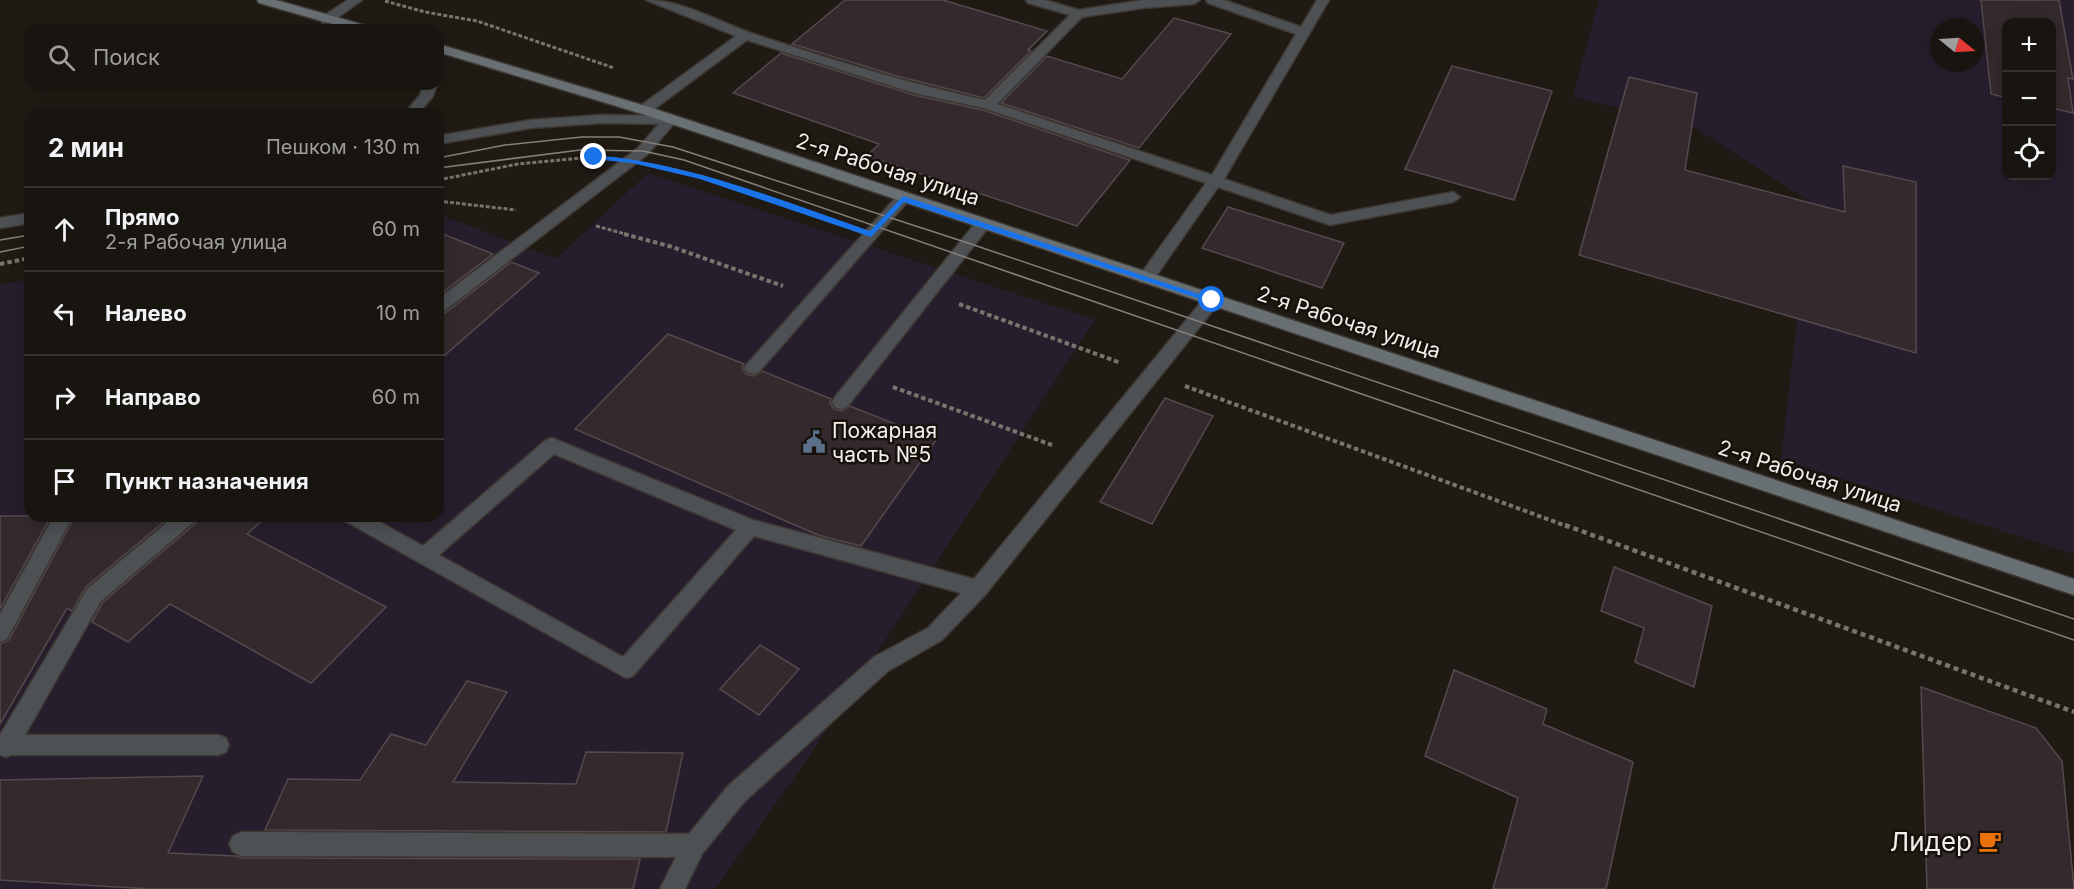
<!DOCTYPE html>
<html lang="ru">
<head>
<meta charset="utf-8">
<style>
	body { margin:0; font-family:Inter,sans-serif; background:#211d18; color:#f1f3f6 }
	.controls { position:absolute; right:18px; top:18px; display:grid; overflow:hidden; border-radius:12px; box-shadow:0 3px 15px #0003 }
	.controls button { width:54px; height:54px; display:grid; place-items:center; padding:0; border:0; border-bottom:2px solid #36332f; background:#18140f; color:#f1f3f6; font:30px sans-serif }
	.compass { position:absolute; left:1930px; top:18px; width:54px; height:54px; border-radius:50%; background:#18140f; box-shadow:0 3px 15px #0003; rotate:108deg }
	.stop { position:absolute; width:18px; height:18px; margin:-14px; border:4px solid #1a73e8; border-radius:50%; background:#fff }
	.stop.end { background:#1a73e8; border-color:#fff; box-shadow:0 2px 6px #0008 }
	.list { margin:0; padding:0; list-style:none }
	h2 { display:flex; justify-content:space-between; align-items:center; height:78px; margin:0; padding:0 24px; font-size:26px }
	h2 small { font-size:20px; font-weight:400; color:#9f9e9e }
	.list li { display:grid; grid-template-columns:39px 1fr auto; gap:18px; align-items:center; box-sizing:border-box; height:84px; padding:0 24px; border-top:2px solid #36332f }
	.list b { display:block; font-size:22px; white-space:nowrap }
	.list p { margin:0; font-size:20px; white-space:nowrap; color:#9f9e9e }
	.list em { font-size:20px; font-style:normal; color:#9f9e9e }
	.icon { flex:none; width:33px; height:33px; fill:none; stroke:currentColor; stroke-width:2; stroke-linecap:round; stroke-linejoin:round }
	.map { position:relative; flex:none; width:2074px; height:889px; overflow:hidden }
	.search { position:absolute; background:#18140f; box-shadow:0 3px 15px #0003; left:24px; top:24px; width:420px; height:66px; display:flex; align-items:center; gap:15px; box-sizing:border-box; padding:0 21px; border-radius:18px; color:#9f9e9e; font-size:22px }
	.panel { position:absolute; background:#18140f; box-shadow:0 3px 15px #0003; left:24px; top:108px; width:420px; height:414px; border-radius:18px }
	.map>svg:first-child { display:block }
	.industrial { fill:#271e2d; fill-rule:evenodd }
	.building { fill:#342a2d; stroke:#54494c; stroke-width:1.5 }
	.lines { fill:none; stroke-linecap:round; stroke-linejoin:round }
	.lane-casing { stroke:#3e3832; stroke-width:3 }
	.street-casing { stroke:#3e3832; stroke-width:3 }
	.secondary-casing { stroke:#3e3832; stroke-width:3 }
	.path-far2 { stroke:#7a746f; stroke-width:3; stroke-dasharray:4 2; stroke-linecap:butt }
	.path-far1 { stroke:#7a746f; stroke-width:4; stroke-dasharray:4.5 3; stroke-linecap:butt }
	.path { stroke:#7a746f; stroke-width:4.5; stroke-dasharray:5 4; stroke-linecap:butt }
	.lane { fill:#4d5154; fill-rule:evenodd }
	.street { fill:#4d5154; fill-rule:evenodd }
	.secondary { fill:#697074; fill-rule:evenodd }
	.tram { stroke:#857f7a; stroke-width:1.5 }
	.route { fill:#1a73e8 }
	.labels { text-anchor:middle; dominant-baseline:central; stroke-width:5; stroke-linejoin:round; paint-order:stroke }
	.street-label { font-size:21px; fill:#f3eeea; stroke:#17110b }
	.poi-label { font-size:21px; fill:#f3eeea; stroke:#17110b; text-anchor:start }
	.near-poi-label { font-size:26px; fill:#f3eeea; stroke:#17110b; text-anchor:end }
</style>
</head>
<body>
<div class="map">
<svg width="2074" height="889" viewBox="0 0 2074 889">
	<rect width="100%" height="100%" fill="#201a14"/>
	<g class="industrial">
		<path d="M1599 0H2074V554L1781 459 1811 202 1692 126 1573 97ZM2006 22H2052V176H2006ZM1939 27H1975V63H1939Z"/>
		<path d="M648 173 1095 320 808 758 715 889H0V285L30 279V516H438V214L556 259Z"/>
	</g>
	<g class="building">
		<path d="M845 0H943L1047 31 1028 50 1031 51 984 98 897 76 792 44Z"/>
		<path d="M1981 0H2059L2073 79 2068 78 2073 113 2052 108V22H2007V98L1991 94Z"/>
		<path d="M1174 18 1231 34 1139 148 1001 103 1047 56 1122 79Z"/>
		<path d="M781 53 914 95 983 110 1130 160 1077 226 867 156 879 144 733 93Z"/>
		<path d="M1452 66 1552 91 1514 200 1405 169Z"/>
		<path d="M1629 77 1697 93 1685 170 1845 212 1843 166 1916 182V353L1579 255Z"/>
		<path d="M1228 207 1344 243 1322 288 1202 248Z"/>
		<path d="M438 232 493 254 438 296Z"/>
		<path d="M511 262 539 273 438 361V315L445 313Z"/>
		<path d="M668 334 744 364 742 368 746 374 754 376 762 371 831 399 830 403 834 409 842 411 850 406 936 440 861 546 818 535 575 429Z"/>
		<path d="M1165 398 1213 416 1152 524 1100 502Z"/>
		<path d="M0 516H51L0 609Z"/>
		<path d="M75 516H171L86 587 72 611 67 608 0 724V644L9 640Z"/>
		<path d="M199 516H267L247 534 386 607 311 683 170 604 128 642 92 622 103 602 196 523Z"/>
		<path d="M1614 567 1712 606 1694 687 1635 662 1644 628 1601 611Z"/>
		<path d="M760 645 799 669 759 715 720 689Z"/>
		<path d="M1454 670 1547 709 1543 724 1633 762 1606 889H1493L1518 798 1425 756Z"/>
		<path d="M467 681 507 692 453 782 576 784 586 752 683 753 666 832 265 830 288 779 360 780 391 734 426 745Z"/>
		<path d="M1921 687 2036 728 2062 761 2074 889H1927Z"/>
		<path d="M203 776 168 853 236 856 241 858 640 859 633 889H150L0 880V780Z"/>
	</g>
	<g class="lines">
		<g class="lane-casing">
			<g id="lane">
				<path d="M348 0H362L330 23H322L320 20 322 17Z"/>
				<path d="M646 0C682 0 717 21 751 33 828 59 906 83 985 100L1070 15 1028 3 1026 0H1045L1079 10 1143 0H1200L1194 4 1143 8 1082 17 997 104 1212 175 1296 34 1208 3 1206 0H1224L1301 27 1317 0H1329L1224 179 1331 215 1453 192 1460 197 1453 202 1330 225 1218 187 1152 282H1140L1138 278 1206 183 984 108 914 93 747 40 649 113H639L637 110 639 107 736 36Z"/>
				<path d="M670 116 677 120 648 154 444 311 438 313V299L638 148 665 117Z"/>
				<path d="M903 193 908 195 910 198 908 201 759 372 753 374 747 372 744 368 747 364 898 195Z"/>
				<path d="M982 220 990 225 987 229 847 407 841 409 835 407 832 402 835 397 977 221Z"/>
				<path d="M1212 294 1218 296 1220 300 1218 304 985 595 942 640 888 671 744 802 702 854 685 889H660L676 857 241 856 233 852 229 844 233 836 241 832 689 834 728 786 874 657 928 628 961 593 754 536 633 676 626 678 345 521 343 516H369L423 546 546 440 552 438 753 520 974 579 1206 296ZM554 454 736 530 623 657 439 555Z"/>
				<path d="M54 516H73L7 639 0 642V614Z"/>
				<path d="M175 516H197L195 521 101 601 25 735H218L226 738 229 745 226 752 218 755H11L6 757 0 755V735L87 589Z"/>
			</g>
		</g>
		<g class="street-casing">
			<g id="street">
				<path d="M423 84H437L433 96 418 114H404L420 95Z"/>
				<path d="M601 115 670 116 677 120 670 124 601 123 531 128 438 144V136L531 120Z"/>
				<path d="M30 213V223L0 228V218Z"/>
			</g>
		</g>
		<g class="secondary-casing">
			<g id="secondary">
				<path d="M257 0H276L371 27 373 30H353L259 3Z"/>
				<path d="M438 44 649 107 2074 579V595L639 113 438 52Z"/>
			</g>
		</g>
		<g class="path-far2">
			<path d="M385 1 425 12 477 21 614 68"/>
			<path d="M667 168 702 177 840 223"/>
			<path d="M438 180 518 164 582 158"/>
			<path d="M438 201 516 210"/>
			<path d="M596 226 629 235"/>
		</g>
		<g class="path-far1">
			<path d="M624 234 669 246 783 286"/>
			<path d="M0 264 30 258"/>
			<path d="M959 304 1121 363"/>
			<path d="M1185 386 1569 527"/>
			<path d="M893 387 1052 445"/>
		</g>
		<path class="path" d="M1565 525 2074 712"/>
		<use href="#lane" class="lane"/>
		<use href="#street" class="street"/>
		<use href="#secondary" class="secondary"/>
		<g class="tram">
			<path d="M438 158 505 145 582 137H619L673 147 968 243 2074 619"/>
			<path d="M438 168 580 150 643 151 684 160 2074 640"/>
			<path d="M0 240 30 235"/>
			<path d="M0 252 30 246"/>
		</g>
	</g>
	<path class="route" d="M594 155C690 163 780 200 870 231L903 196 1217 300 1209 302 904 202 871 237 700 179 632 163 592 159V156Z"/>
	<defs>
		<g id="civic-bare" transform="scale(1.8)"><path d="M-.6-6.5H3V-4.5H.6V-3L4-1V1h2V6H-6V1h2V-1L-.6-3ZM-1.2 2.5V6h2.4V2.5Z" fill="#5c6f8a" stroke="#17110b" stroke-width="2.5" paint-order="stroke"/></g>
		<g id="cafe-bare" transform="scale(1.8)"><path d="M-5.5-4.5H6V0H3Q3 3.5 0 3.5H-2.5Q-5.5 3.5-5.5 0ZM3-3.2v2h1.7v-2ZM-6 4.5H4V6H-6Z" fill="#e8710a" stroke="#17110b" stroke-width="2.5" paint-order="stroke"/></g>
	</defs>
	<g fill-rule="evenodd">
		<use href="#civic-bare" x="814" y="442"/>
		<use href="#cafe-bare" x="1990" y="841"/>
	</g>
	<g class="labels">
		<g class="street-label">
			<text transform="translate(888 169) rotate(18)">2-я Рабочая улица</text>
			<text transform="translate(1349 322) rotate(18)">2-я Рабочая улица</text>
			<text transform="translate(1810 476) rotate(18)">2-я Рабочая улица</text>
		</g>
		<g class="poi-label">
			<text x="832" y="430">Пожарная<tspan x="832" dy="24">часть №5</tspan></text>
		</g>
		<g class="near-poi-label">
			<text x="1972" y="841">Лидер</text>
		</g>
	</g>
</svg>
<div class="controls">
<button>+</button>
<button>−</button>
<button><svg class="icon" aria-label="locate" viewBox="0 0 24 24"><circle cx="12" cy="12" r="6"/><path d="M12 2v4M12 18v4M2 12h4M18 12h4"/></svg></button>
</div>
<svg class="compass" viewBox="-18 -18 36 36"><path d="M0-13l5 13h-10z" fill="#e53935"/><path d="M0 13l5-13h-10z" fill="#9f9e9e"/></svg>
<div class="stop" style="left:1212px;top:300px"></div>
<div class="stop end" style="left:594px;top:157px"></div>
<div class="search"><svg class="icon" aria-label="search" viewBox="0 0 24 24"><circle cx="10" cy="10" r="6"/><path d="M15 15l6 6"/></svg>Поиск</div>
<section class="panel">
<h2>2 мин<small>Пешком · 130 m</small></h2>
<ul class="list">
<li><svg class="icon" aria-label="ahead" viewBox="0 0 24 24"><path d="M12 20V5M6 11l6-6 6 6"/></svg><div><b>Прямо</b><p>2-я Рабочая улица</p></div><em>60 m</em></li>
<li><svg class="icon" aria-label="left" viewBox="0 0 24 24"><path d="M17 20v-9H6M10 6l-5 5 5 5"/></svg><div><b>Налево</b></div><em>10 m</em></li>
<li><svg class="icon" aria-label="right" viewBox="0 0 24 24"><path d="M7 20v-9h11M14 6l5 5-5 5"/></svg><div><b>Направо</b></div><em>60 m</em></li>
<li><svg class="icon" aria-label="arrive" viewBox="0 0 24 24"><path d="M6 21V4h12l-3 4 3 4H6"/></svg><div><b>Пункт назначения</b></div></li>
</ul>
</section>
</div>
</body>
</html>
